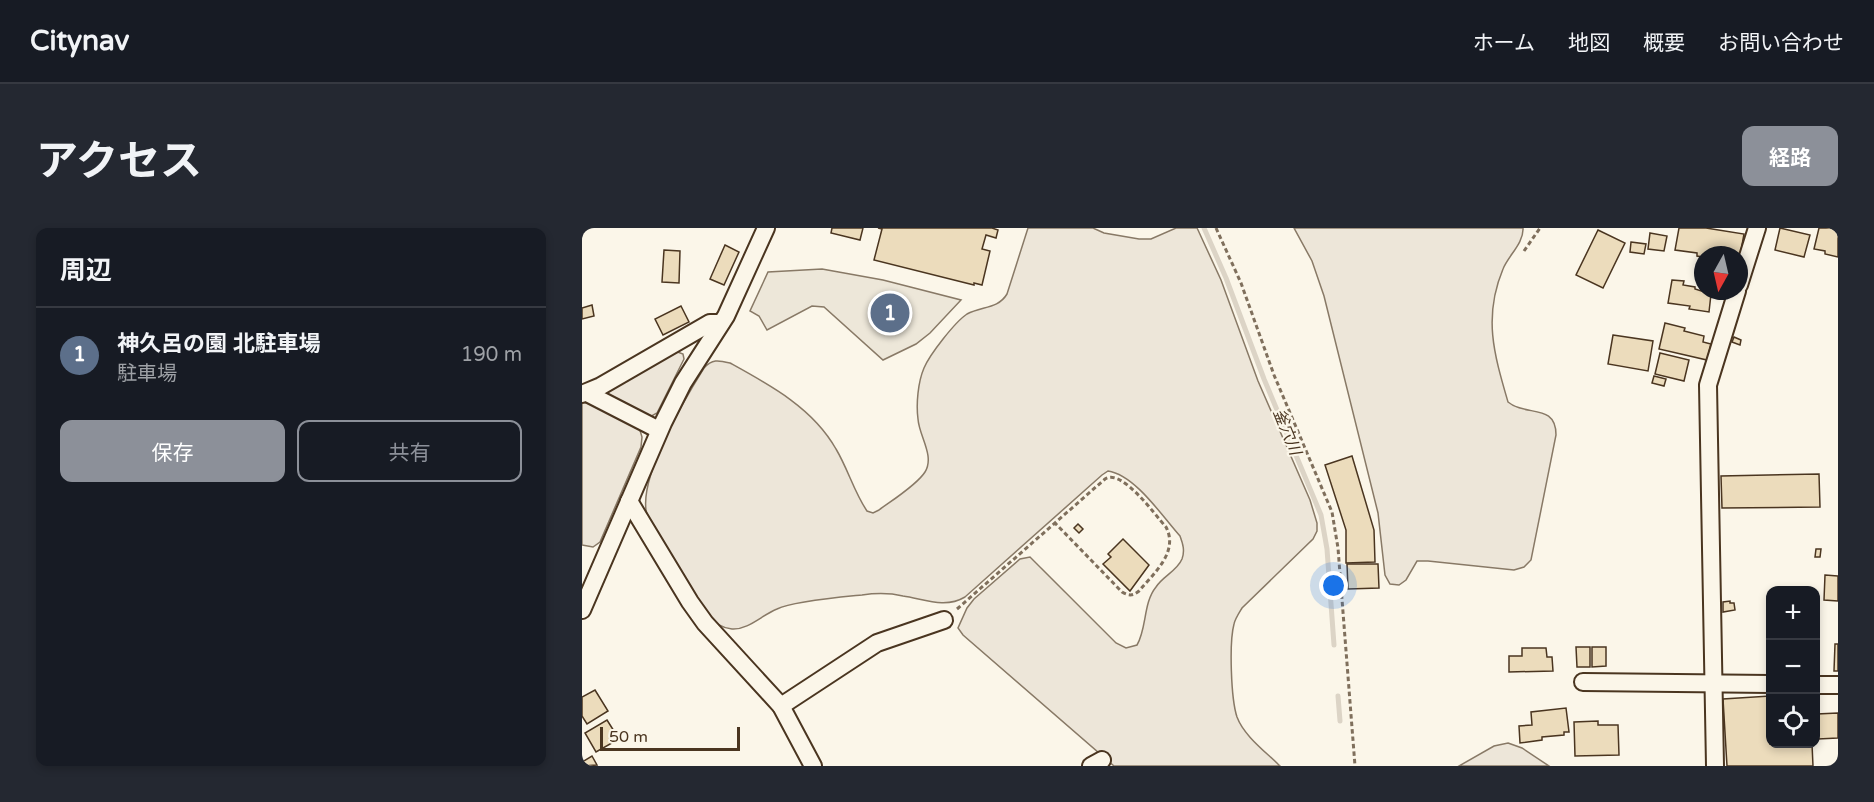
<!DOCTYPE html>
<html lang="ja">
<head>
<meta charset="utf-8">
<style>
	body { margin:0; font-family:"Varela Round","Noto Sans JP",sans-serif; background:#242831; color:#f1f3f6 }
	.controls { position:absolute; right:18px; bottom:18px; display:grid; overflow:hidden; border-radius:12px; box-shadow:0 3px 9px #0003 }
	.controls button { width:54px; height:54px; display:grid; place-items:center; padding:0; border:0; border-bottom:2px solid #363941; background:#171b24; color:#f1f3f6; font:30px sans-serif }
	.compass { position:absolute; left:1112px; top:18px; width:54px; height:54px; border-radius:50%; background:#171b24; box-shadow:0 3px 9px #0003; rotate:188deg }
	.scale { position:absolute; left:18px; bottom:15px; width:140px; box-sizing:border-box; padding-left:6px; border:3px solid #4a3520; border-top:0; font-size:16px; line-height:21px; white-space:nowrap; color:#4a3520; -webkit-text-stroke:4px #fbf6e9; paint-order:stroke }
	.you { position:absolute; left:752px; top:358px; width:21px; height:21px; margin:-15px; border:4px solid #fff; border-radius:50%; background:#1a73e8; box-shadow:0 0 0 9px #1a73e833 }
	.badge { display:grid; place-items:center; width:39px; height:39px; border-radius:50%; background:#8c9099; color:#fff; font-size:20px; font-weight:700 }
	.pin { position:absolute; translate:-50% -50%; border:3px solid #fff; box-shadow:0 2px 6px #0006 }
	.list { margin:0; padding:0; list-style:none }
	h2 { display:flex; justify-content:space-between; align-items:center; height:78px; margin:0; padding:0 24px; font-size:26px }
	h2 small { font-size:20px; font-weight:400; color:#9ea1a6 }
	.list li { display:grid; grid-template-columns:39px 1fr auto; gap:18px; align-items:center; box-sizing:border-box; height:96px; padding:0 24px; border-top:2px solid #363941 }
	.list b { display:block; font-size:22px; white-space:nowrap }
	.list p { margin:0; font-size:20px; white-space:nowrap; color:#9ea1a6 }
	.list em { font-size:20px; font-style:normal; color:#9ea1a6 }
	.actions { display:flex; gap:12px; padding:18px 24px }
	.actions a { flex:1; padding:14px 0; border:2px solid #8c9099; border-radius:12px; text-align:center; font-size:21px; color:#8c9099 }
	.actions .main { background:#8c9099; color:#fff }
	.icon { flex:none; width:33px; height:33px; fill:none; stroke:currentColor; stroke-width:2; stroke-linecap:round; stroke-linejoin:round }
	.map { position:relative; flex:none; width:1256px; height:538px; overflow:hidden; border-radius:12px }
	header { display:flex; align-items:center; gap:36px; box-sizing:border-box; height:84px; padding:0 30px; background:#171b24; border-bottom:2px solid #363941 }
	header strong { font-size:28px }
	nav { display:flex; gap:33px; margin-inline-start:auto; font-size:21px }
	.intro { display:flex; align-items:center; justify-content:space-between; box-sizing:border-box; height:144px; padding:0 36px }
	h1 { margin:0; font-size:42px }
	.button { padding:15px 27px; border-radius:12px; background:#8c9099; color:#fff; font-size:21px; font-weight:700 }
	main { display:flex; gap:36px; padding:0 36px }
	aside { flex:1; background:#171b24; border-radius:12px; box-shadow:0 3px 9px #0003 }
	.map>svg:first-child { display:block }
	.green { fill:#ede6d9; stroke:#887966; stroke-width:1.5 }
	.parking { fill:#ede7d9; stroke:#887966; stroke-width:1.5 }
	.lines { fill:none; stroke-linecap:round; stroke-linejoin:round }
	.stream { stroke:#dcd4c6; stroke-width:5 }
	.building { fill:#ecdcbc; stroke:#4a3520; stroke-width:1.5 }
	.street-casing { stroke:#4a3520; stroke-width:20 }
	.path { stroke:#7f6f5c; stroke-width:3; stroke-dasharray:4.5 3; stroke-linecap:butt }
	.street { stroke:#fbf6e9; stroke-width:16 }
	.labels { text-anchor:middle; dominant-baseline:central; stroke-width:4.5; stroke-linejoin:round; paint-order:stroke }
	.water-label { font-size:16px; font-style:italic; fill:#4a3520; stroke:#fbf6e9 }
</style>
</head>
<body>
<header>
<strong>Citynav</strong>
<nav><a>ホーム</a><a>地図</a><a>概要</a><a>お問い合わせ</a></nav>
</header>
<div class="intro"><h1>アクセス</h1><a class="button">経路</a></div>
<main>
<aside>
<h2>周辺<small></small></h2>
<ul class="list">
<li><span class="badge" style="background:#5c6f8a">1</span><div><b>神久呂の園 北駐車場</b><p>駐車場</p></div><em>190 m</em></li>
</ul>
<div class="actions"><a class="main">保存</a><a>共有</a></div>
</aside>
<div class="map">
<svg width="1256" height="538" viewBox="0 0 1256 538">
	<rect width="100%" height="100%" fill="#fbf6e9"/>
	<g class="green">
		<path d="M446 0H511L522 5 557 11H569L594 0H615L616 2 639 52 676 153 728 272 735 295V303L731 311 660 380C657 385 653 391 652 396 647 415 649 471 655 489 662 508 684 524 698 538H532L381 407 376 400 385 380 392 371 438 331 448 329 534 415 544 420 555 417C565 400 561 375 574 359 581 348 595 343 600 331 603 323 601 316 598 308 580 288 553 247 526 243L520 247 383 369C363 381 342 371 321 368 308 365 294 365 280 367 260 369 212 373 195 381 180 387 166 402 150 401 128 399 115 374 106 358 95 339 67 302 64 282 59 245 102 172 122 140 130 131 136 132 148 135 188 157 231 180 254 221 266 241 272 264 285 283L291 285 297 282C309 273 335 257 343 244 353 228 337 208 336 191 334 176 336 154 342 140 348 126 373 94 385 86 400 78 416 81 425 66Z"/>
		<path d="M712 0H941C942 15 926 28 921 41 901 89 912 126 926 174 944 189 974 175 974 207L949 332 942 339 932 342 846 333H835L824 352 817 357 808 356 803 347 796 285 742 68 730 33Z"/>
		<path d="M93 123 101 126 102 131 75 185 66 190 25 170 22 164Z"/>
		<path d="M6 172 57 199 60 209 59 219 18 314 11 319 0 317V173Z"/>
		<path d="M926 515 940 520 967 538H877L912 518Z"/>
	</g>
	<path class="parking" d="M240 41 301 52 379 72 348 105 334 116 301 132 242 79 230 78 185 102 177 88 168 83 186 44Z"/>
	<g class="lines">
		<g class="stream">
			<path d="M622 0 644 50 682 151 739 287 745 321 752 417"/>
			<path d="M756 468 758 493"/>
		</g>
	</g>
	<g class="building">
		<path d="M250 0H281L278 12 249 5Z"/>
		<path d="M296 0H410L416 2 414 10 404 7 400 21 408 23 400 57 392 55V57L292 32 300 1Z"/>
		<path d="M1097 0H1124L1162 6 1157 34V27H1121V29L1115 28V25L1093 22Z"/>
		<path d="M1198 0 1228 7 1222 29 1193 22Z"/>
		<path d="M1237 0H1256V29L1243 26V23L1232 21Z"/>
		<path d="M1016 2 1043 15 1021 60 994 47Z"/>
		<path d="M1068 5 1085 8 1082 23 1066 21Z"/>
		<path d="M1049 14 1064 16 1062 26 1048 24Z"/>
		<path d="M143 17 157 24 142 57 128 51Z"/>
		<path d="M82 22 98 23 97 55 80 54Z"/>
		<path d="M1090 52 1102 53 1101 57 1113 59V61L1129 66 1127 84 1107 81 1108 78 1086 75Z"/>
		<path d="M10 77 12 88 0 91V80Z"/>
		<path d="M99 78 107 94 81 107 73 91Z"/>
		<path d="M1083 95 1103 100 1102 103 1122 108 1121 114 1129 116 1125 132 1077 121Z"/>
		<path d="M1031 107 1071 113 1066 143 1026 136Z"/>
		<path d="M1152 109 1159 112 1158 117 1150 114Z"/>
		<path d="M1078 125 1107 132 1102 153 1073 146Z"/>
		<path d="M1072 148 1084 151 1082 158 1070 155Z"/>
		<path d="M770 228 792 302 793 334 764 335V302L743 237Z"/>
		<path d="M1237 246 1238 279 1140 280 1139 248Z"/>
		<path d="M496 296 501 301 497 305 492 300Z"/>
		<path d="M541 311 567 337 548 363 521 336 529 329 526 326Z"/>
		<path d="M1234 321H1239L1238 329H1233Z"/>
		<path d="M765 336H796L797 360 766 361Z"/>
		<path d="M1243 347 1256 348V373L1242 372Z"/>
		<path d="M1148 373V375H1152L1153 382 1141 384V374Z"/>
		<path d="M1253 416H1256V443H1252Z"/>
		<path d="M994 419H1008V439H995Z"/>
		<path d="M1010 419H1024V438L1010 439Z"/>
		<path d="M940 420H964L965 429H970L971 443 927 444V428H940Z"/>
		<path d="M13 462 26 483 5 496 0 488V469Z"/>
		<path d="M1188 468V516H1230L1231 538H1145L1141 471Z"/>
		<path d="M984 480 987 504H982V507L960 509V512L938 515 937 498 950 497 949 484Z"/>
		<path d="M1256 485V510L1236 511 1235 486Z"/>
		<path d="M25 492 37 511 14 524 3 505Z"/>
		<path d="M1016 493V497H1036L1037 527 993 528 992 494Z"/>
		<path d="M10 528 15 537 0 538V534Z"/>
	</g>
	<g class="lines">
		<g class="street-casing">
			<g id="street">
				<path d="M1157 57 1175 0"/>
				<path d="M5 165 77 202"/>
				<path d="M0 166 19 158 128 95H139"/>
				<path d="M47 273 108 374 123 395 199 478 231 538"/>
				<path d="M0 382 81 195 101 155 144 88 184 0"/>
				<path d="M1001 454 1188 456"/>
				<path d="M1234 457H1256"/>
				<path d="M199 478 295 415 362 392"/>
				<path d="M509 538 520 532"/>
				<path d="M1133 538 1126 157 1155 63"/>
			</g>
		</g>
		<g class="path">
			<path d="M634 0 659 55 692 147 750 284 756 320 773 538"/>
			<path d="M942 23 958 0"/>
			<path d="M375 381 523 251C540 240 573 287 584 299 597 324 572 345 557 363 551 368 547 368 540 364L473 295"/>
		</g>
		<use href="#street" class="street"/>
	</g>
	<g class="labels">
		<g class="water-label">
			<text transform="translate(705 204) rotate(68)">釜穴川</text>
		</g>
	</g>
</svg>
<div class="controls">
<button>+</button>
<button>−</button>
<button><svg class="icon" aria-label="locate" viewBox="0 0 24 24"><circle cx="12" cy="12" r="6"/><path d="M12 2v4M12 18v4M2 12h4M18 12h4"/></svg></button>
</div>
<svg class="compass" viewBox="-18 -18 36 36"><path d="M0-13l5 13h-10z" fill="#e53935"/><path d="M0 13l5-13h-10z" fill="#9ea1a6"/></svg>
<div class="scale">50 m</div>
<div class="you"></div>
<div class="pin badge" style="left:308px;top:85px;background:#5c6f8a">1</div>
</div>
</main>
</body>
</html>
